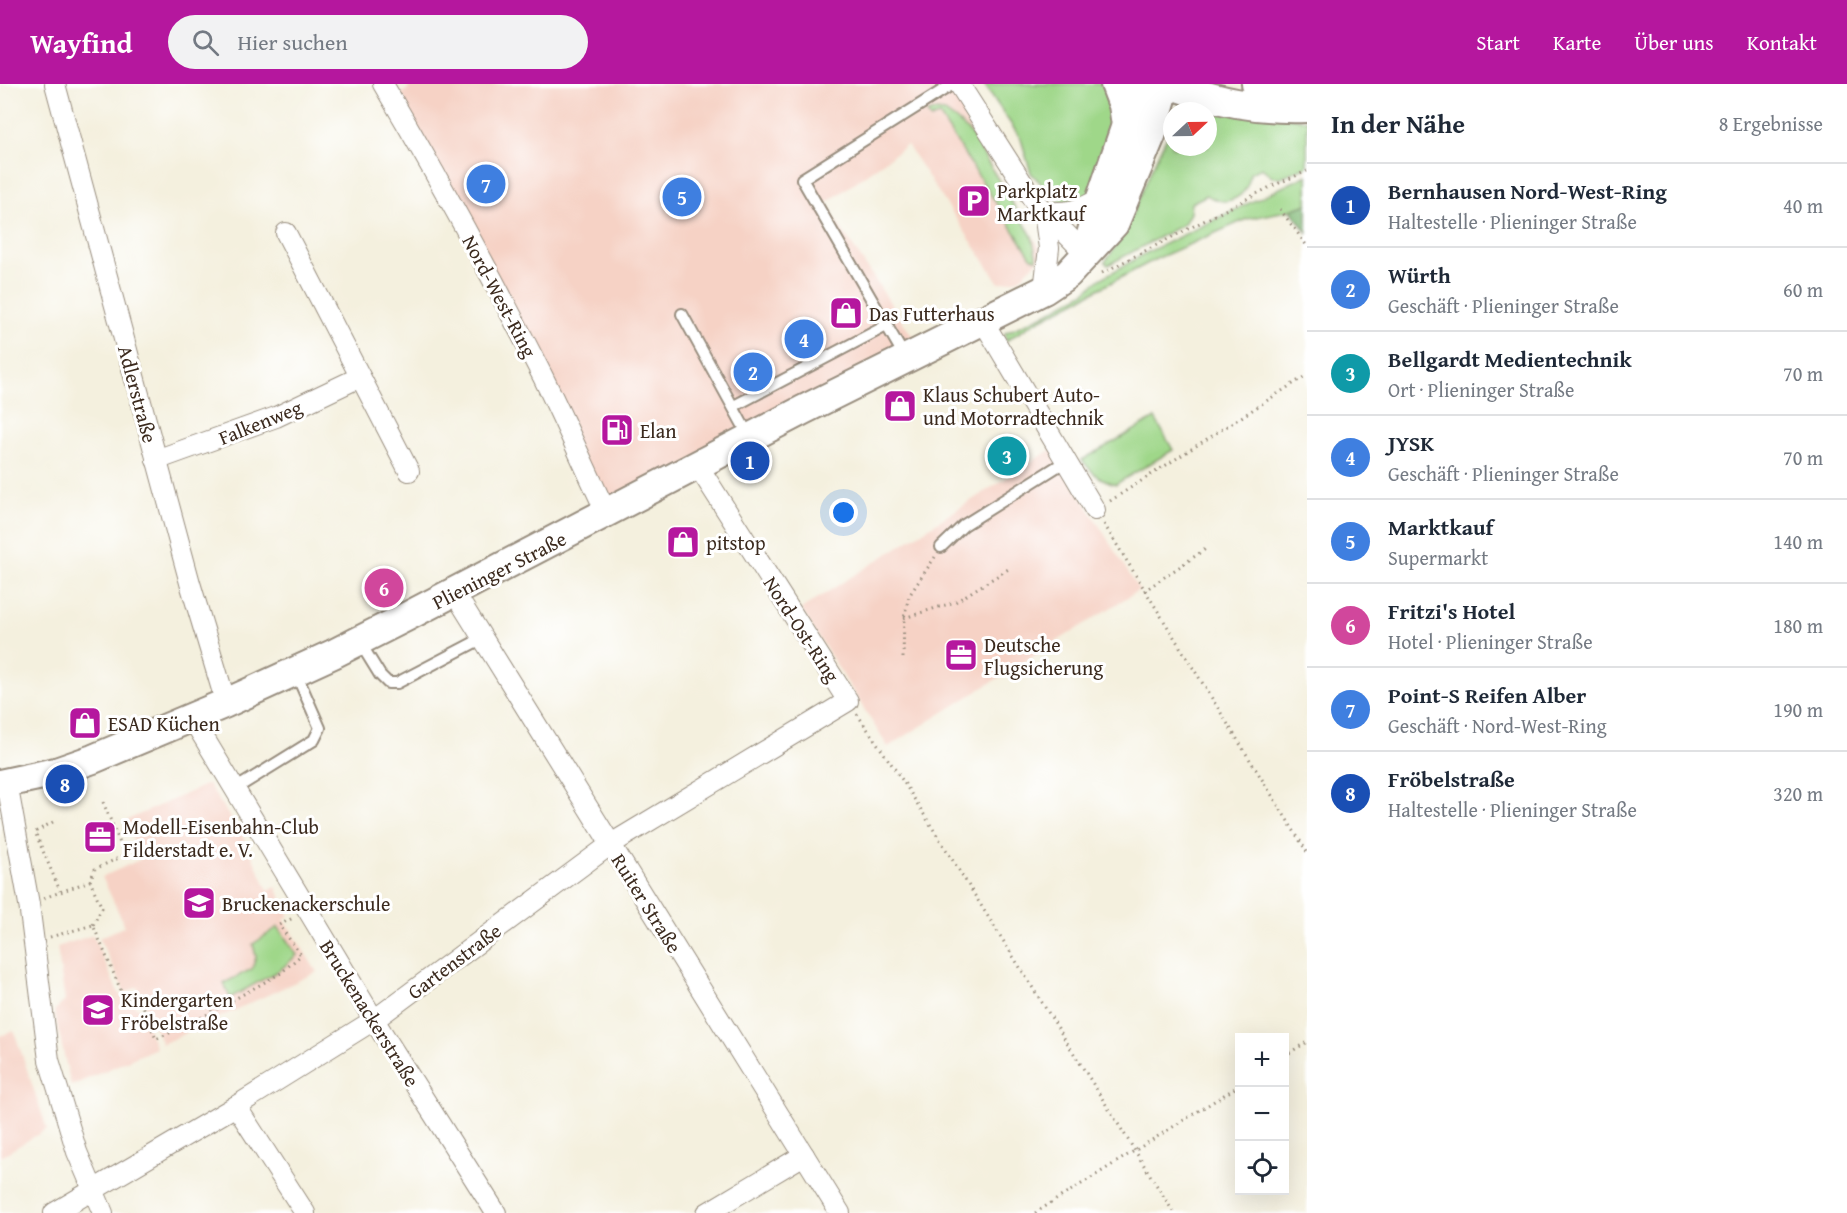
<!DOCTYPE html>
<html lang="de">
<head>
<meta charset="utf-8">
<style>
	body { margin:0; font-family:"Gentium Book Plus",serif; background:#f2f2f3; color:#1f2937 }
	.controls { position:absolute; right:18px; bottom:18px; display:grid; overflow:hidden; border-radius:0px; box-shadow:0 6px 24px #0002 }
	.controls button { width:54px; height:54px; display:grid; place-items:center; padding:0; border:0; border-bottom:2px solid #e0e1e3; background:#fff; color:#1f2937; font:30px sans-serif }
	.compass { position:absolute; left:1163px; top:18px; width:54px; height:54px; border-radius:50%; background:#fff; box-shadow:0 6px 24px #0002; rotate:68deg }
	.you { position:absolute; left:844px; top:429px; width:21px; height:21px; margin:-15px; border:4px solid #fff; border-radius:50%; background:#1a73e8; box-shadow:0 0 0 9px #1a73e833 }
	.badge { display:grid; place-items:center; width:39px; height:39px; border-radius:50%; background:#b5179e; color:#fff; font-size:20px; font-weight:700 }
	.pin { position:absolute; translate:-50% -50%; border:3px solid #fff; box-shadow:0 2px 6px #0006 }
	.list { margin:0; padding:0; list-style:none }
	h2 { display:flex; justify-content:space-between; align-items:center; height:78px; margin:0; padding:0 24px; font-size:26px }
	h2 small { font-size:20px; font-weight:400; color:#747a83 }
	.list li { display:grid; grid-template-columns:39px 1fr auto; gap:18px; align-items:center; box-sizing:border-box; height:84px; padding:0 24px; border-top:2px solid #e0e1e3 }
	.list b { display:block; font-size:22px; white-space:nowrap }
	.list p { margin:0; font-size:20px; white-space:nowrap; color:#747a83 }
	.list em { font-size:20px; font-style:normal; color:#747a83 }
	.icon { flex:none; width:33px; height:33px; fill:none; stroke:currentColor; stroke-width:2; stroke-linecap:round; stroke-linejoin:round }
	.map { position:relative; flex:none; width:1307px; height:1129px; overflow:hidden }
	header { display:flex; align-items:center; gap:36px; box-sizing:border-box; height:84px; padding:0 30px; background:#b5179e; color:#fff }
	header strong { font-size:28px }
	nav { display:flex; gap:33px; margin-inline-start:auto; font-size:21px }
	.search { width:420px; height:54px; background:#f2f2f3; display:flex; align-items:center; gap:15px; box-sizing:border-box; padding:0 21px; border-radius:33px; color:#747a83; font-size:22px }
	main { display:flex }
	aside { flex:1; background:#fff }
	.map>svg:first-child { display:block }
	.built { fill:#f6d2c5 }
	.green { fill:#9fd789; stroke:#6d8054; stroke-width:1.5 }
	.forest { fill:#7fb875; stroke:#5d714a; stroke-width:1.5 }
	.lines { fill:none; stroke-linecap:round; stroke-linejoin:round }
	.service-casing { stroke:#988d7e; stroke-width:14 }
	.minor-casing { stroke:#988d7e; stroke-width:22 }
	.secondary-casing { stroke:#988d7e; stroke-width:32 }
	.path { stroke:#988d7e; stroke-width:3; stroke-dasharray:1.5 4.5; stroke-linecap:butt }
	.service { stroke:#fff; stroke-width:10 }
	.minor { stroke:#fff; stroke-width:20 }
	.secondary { stroke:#fff; stroke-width:28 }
	.labels { text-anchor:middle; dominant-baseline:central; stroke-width:6; stroke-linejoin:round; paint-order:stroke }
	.poi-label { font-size:20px; fill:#3b2a1e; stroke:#fff; text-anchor:start }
	.street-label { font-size:20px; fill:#3b2a1e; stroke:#fff }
</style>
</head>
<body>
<header>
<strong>Wayfind</strong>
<div class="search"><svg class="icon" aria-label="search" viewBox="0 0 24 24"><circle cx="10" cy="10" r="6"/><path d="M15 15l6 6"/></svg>Hier suchen</div>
<nav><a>Start</a><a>Karte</a><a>Über uns</a><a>Kontakt</a></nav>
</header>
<main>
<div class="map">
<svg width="1307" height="1129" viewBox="0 0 1307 1129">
	<rect width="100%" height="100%" fill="#fff"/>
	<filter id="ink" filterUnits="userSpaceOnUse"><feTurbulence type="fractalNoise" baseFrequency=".0167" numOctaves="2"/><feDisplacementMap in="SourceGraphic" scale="12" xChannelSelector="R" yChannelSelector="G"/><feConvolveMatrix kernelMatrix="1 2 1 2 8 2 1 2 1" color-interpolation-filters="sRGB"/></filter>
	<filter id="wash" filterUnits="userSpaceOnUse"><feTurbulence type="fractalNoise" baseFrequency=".008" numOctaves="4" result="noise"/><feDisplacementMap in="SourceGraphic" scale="24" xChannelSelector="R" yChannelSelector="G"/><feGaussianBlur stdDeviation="1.35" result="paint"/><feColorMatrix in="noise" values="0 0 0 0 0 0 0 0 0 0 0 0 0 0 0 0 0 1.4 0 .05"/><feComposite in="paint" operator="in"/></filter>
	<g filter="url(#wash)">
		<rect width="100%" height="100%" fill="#f4f0de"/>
		<g class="built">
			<path d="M409 0H958L964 34 1044 171 1019 195 999 199 907 61 825 120 922 267 607 430 400 11 408 5Z"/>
			<path d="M1052 365 1139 506 888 663 801 525Z"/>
			<path d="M208 700 244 755 268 806 276 803 289 832 284 835 317 888 162 960 137 903 125 909 99 854 125 842 102 793 141 775 129 747 132 745 127 736Z"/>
			<path d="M93 851 116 904 122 914 140 925 156 964 71 1002 54 927 65 917 57 863Z"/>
			<path d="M14 947 47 1045 0 1073V952Z"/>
		</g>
		<g class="green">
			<path d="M984 0H1106L1115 29 1092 107 1083 117 1066 120 1055 114 1031 89 1021 55Z"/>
			<path d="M1209 23 1307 36V82L1281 93H1272L1262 84 1250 89C1249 113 1226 125 1207 111L1191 119 1190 129 1184 140 1108 181 1105 178C1136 137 1146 87 1172 44V63H1208V27H1192Z"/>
			<path d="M935 27 945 28 956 36 971 50 1032 152 1037 176 1031 173 939 31 931 35 927 29Z"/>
			<path d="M1307 91V120L1291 126 1247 135 1156 175 1034 239 1006 257 1005 249 1042 232 1085 208 1100 195 1148 168Z"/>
			<path d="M1155 334 1173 366 1116 400C1100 396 1092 389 1082 376Z"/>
			<path d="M278 843 297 871 280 886 230 914 224 899 252 885 256 873 253 860Z"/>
		</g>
		<path class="forest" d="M1307 120V149L1291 126Z"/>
	</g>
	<g filter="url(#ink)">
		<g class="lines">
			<g class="service-casing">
				<g id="service">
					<path d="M682 230 750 354"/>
					<path d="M906 275 802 95 953 0"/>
					<path d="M734 322 888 241"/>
					<path d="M941 463 964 441 1066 377"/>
					<path d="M359 557 380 591 388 599H397L483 554"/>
					<path d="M235 705 314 656 320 644 295 587"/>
				</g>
			</g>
			<g class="minor-casing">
				<g id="minor">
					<path d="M55 0 190 499 226 619"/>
					<path d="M383 0C440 96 493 194 543 293 565 338 585 384 607 430"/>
					<path d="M959 0 1034 117 1086 170"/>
					<path d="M1044 128C1070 129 1078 127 1101 114"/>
					<path d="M286 149 409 387"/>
					<path d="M1044 206 1049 164 1044 128"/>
					<path d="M983 237 1095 426"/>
					<path d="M156 376 276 333 360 293"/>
					<path d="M454 508 840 1129"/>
					<path d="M192 634 374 936 496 1129"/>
					<path d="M7 699 29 820 49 976 77 1068 103 1129"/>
					<path d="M236 1022 305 1129"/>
					<path d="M54 1129 236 1022 374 936 611 760 848 617 698 382"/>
					<path d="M707 1129 804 1071"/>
				</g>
			</g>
			<g class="secondary-casing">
				<g id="secondary">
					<path d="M1115 0 1123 21 1126 41"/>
					<path d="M1169 0C1216 17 1257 26 1307 24"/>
					<path d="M1256 0 1307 11"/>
					<path d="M1087 166 1101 114 1140 0"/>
					<path d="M0 700 56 688 93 675 226 619 333 570 406 533 803 326 1044 206 1068 190 1114 140 1152 49 1166 0"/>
				</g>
			</g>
			<g class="path">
				<path d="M1280 125 1307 162"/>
				<path d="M1102 189 1270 103 1307 87"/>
				<path d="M1110 417 1307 291"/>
				<path d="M1104 440 1307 768"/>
				<path d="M1144 507 1207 464"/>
				<path d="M904 534 955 518 1010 484"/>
				<path d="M903 574 904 534 909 512 935 473"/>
				<path d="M857 630 903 697 1174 1129"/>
				<path d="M53 738 35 748 60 807"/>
				<path d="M90 797 95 785 125 771 103 718"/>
				<path d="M44 814 90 797 102 824 93 841"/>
				<path d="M50 853 93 841 122 909 142 922 156 955 190 940 281 889 301 871 279 841 293 834"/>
				<path d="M1284 972 1307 958"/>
				<path d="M1035 1129 1240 1001"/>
			</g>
			<use href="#service" class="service"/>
			<use href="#minor" class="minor"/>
			<use href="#secondary" class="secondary"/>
		</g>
	</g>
	<defs>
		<g id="parking-square" transform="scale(1.725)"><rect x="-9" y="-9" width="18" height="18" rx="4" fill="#b5179e" stroke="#fff"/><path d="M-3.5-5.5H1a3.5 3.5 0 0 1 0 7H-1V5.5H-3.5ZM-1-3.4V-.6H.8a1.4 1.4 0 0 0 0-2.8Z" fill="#fff"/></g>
		<g id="shop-square" transform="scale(1.725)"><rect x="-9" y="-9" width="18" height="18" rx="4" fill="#b5179e" stroke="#fff"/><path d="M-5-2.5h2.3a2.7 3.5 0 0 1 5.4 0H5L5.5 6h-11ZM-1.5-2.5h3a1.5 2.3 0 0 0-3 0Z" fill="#fff"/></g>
		<g id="fuel-square" transform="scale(1.725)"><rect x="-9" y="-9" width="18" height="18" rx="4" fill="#b5179e" stroke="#fff"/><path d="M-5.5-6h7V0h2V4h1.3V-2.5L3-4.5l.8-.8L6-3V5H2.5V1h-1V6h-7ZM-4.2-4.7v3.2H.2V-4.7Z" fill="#fff"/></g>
		<g id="office-square" transform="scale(1.725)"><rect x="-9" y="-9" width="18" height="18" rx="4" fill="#b5179e" stroke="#fff"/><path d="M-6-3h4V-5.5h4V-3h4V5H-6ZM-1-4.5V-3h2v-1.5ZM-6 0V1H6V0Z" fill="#fff"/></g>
		<g id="school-square" transform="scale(1.725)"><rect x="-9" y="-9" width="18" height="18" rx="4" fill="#b5179e" stroke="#fff"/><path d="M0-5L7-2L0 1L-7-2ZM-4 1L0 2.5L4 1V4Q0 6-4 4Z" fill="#fff"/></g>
	</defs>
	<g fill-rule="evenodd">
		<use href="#parking-square" x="974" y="117"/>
		<use href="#shop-square" x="846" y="229"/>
		<use href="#shop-square" x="900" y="322"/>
		<use href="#fuel-square" x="617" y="346"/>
		<use href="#shop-square" x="683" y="458"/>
		<use href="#office-square" x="961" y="571"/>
		<use href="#shop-square" x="85" y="639"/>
		<use href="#office-square" x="100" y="753"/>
		<use href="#school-square" x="199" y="819"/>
		<use href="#school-square" x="98" y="926"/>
	</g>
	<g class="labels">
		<g class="poi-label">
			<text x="997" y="106">Parkplatz<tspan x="997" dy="23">Marktkauf</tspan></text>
			<text x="869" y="229">Das Futterhaus</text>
			<text x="923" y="310">Klaus Schubert Auto-<tspan x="923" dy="23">und Motorradtechnik</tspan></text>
			<text x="640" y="346">Elan</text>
			<text x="706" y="458">pitstop</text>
			<text x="984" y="560">Deutsche<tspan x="984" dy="23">Flugsicherung</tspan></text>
			<text x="108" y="639">ESAD Küchen</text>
			<text x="123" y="742">Modell-Eisenbahn-Club<tspan x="123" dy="23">Filderstadt e. V.</tspan></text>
			<text x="222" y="819">Bruckenackerschule</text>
			<text x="121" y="915">Kindergarten<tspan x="121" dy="23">Fröbelstraße</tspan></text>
		</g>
		<g class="street-label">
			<text transform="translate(500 212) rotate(62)">Nord-West-Ring</text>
			<text transform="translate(138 310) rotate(75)">Adlerstraße</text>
			<text transform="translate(260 338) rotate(-22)">Falkenweg</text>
			<text transform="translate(499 486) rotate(-27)">Plieninger Straße</text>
			<text transform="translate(802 545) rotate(57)">Nord-Ost-Ring</text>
			<text transform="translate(647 819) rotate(58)">Ruiter Straße</text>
			<text transform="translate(454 877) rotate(-37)">Gartenstraße</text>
			<text transform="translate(370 929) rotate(58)">Bruckenackerstraße</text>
		</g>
	</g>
</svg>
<div class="controls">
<button>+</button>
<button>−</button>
<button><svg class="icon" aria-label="locate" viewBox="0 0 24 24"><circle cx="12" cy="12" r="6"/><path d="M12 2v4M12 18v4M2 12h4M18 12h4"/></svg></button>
</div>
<svg class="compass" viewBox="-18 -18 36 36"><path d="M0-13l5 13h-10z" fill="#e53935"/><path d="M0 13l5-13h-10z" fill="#747a83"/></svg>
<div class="you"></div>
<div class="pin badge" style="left:750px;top:377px;background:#1a4fb4">1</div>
<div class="pin badge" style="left:753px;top:288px;background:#3f7fe0">2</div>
<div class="pin badge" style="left:1007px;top:372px;background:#0f9aa8">3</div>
<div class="pin badge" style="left:804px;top:255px;background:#3f7fe0">4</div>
<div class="pin badge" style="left:682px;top:113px;background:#3f7fe0">5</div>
<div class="pin badge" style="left:384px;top:504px;background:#d1479c">6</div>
<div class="pin badge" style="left:486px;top:100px;background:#3f7fe0">7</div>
<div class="pin badge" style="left:65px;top:700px;background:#1a4fb4">8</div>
</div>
<aside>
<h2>In der Nähe<small>8 Ergebnisse</small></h2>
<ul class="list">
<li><span class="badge" style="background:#1a4fb4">1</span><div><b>Bernhausen Nord-West-Ring</b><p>Haltestelle · Plieninger Straße</p></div><em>40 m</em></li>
<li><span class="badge" style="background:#3f7fe0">2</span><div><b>Würth</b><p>Geschäft · Plieninger Straße</p></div><em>60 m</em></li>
<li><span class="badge" style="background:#0f9aa8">3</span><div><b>Bellgardt Medientechnik</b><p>Ort · Plieninger Straße</p></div><em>70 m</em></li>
<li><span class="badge" style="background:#3f7fe0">4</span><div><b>JYSK</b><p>Geschäft · Plieninger Straße</p></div><em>70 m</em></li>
<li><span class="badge" style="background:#3f7fe0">5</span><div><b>Marktkauf</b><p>Supermarkt</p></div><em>140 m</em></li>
<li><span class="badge" style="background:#d1479c">6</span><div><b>Fritzi's Hotel</b><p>Hotel · Plieninger Straße</p></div><em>180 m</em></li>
<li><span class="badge" style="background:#3f7fe0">7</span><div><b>Point-S Reifen Alber</b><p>Geschäft · Nord-West-Ring</p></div><em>190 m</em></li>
<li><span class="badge" style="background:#1a4fb4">8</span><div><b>Fröbelstraße</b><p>Haltestelle · Plieninger Straße</p></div><em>320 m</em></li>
</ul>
</aside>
</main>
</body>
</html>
